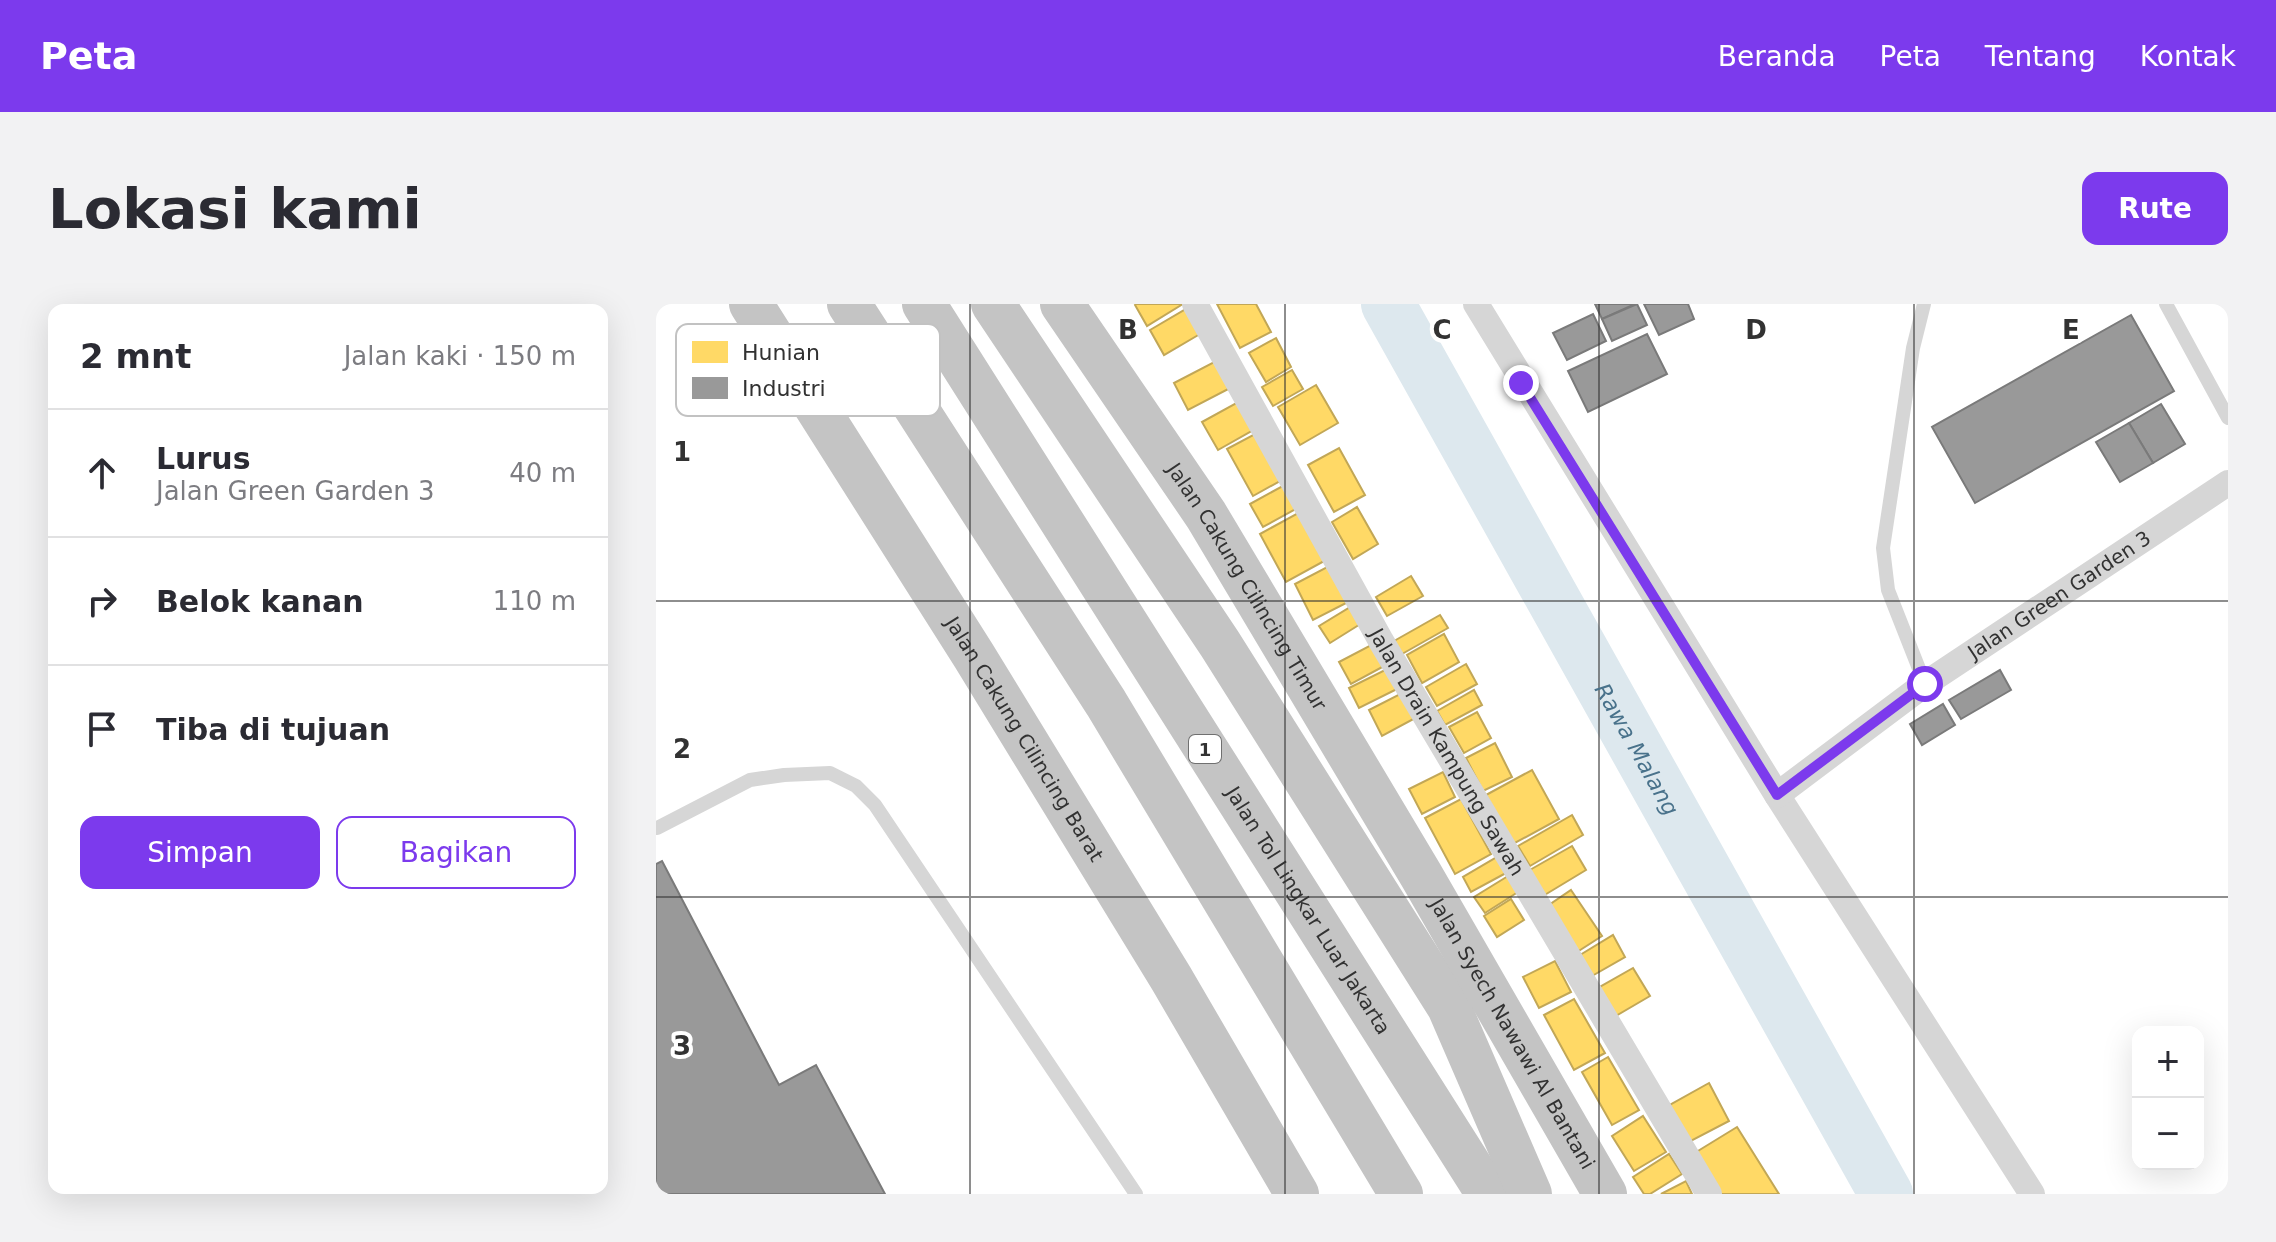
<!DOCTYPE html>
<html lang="id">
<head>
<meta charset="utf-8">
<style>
	body { margin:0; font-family:"DejaVu Sans",sans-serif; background:#f2f2f3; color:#2b2b33 }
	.controls { position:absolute; right:24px; bottom:24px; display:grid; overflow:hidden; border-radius:16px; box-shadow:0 8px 32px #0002 }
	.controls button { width:72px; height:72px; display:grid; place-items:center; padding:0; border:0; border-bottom:2px solid #e1e1e2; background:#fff; color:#2b2b33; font:40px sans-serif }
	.stop { position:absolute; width:24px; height:24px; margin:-18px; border:6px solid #7c3aed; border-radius:50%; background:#fff }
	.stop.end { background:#7c3aed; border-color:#fff; box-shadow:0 2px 8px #0008 }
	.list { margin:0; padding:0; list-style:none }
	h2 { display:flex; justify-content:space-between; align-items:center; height:104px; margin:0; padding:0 32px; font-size:34px }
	h2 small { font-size:26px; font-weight:400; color:#7c7c81 }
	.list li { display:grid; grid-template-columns:52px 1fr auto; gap:24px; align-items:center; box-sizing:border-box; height:128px; padding:0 32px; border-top:2px solid #e1e1e2 }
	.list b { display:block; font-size:30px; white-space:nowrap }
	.list p { margin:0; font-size:26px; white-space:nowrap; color:#7c7c81 }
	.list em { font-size:26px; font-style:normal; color:#7c7c81 }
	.actions { display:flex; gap:16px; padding:24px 32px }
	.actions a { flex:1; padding:18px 0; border:2px solid #7c3aed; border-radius:16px; text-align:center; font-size:28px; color:#7c3aed }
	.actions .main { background:#7c3aed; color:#fff }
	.icon { flex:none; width:44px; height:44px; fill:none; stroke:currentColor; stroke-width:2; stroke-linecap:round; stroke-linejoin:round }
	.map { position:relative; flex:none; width:1572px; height:890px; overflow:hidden; border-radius:16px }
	header { display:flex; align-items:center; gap:48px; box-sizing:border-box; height:112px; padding:0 40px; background:#7c3aed; color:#fff }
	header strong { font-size:38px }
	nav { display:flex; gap:44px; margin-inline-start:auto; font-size:28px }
	.intro { display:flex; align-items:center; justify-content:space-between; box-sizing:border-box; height:192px; padding:0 48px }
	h1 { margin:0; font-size:56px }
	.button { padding:20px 36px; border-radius:16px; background:#7c3aed; color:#fff; font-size:28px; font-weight:700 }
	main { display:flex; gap:48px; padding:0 48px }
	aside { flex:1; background:#fff; border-radius:16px; box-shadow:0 8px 32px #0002 }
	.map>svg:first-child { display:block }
	.homes { fill:#ffd966; stroke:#c2a756; stroke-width:2 }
	.industry { fill:#999; stroke:#7a7a7a; stroke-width:2 }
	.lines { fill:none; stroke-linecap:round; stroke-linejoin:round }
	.river { stroke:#dde8ee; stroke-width:54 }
	.lane { stroke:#d6d6d6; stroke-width:14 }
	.street { stroke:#d6d6d6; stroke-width:26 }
	.highway { stroke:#c4c4c4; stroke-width:44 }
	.route { stroke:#7c3aed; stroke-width:10 }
	.grid { fill:none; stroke:#323232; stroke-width:2; stroke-opacity:0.55 }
	.labels { text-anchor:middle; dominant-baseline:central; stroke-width:8; stroke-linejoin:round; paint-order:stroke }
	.shield { fill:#fff; stroke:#707070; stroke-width:2 }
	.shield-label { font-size:18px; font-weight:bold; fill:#323232 }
	.street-label { font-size:20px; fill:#323232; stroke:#fff }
	.water-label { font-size:22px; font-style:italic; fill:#49728b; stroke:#fff }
	.key { fill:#fff; stroke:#c2c2c2; stroke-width:2 }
	.key-label { font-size:22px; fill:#323232 }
	.grid-label { font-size:26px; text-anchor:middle; font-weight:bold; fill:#323232; stroke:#fff; stroke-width:8; stroke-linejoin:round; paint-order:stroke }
</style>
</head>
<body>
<header>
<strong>Peta</strong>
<nav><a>Beranda</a><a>Peta</a><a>Tentang</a><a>Kontak</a></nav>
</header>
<div class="intro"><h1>Lokasi kami</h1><a class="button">Rute</a></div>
<main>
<aside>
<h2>2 mnt<small>Jalan kaki · 150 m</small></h2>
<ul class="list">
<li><svg class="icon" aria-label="ahead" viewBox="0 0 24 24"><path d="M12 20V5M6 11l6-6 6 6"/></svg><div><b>Lurus</b><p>Jalan Green Garden 3</p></div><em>40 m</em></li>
<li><svg class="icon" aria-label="right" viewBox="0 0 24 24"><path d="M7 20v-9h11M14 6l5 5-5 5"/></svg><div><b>Belok kanan</b></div><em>110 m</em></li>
<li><svg class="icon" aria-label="arrive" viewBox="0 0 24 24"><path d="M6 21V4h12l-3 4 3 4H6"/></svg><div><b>Tiba di tujuan</b></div></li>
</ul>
<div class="actions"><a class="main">Simpan</a><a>Bagikan</a></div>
</aside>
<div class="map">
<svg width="1572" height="890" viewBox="0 0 1572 890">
	<rect width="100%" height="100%" fill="#fff"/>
	<g class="homes">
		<path d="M527 0 491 22 479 1 480 0Z"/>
		<path d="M561 0H600L615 28 584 44Z"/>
		<path d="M530 5 544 30 508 51 494 26Z"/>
		<path d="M620 34 635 63 610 78 593 49Z"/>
		<path d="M564 55 578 82 532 106 518 79Z"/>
		<path d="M636 66 647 85 617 102 606 83Z"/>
		<path d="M660 81 682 119 644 141 622 103Z"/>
		<path d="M584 97 599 125 562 146 546 118Z"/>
		<path d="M599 130 624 177 597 192 571 145Z"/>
		<path d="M683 144 709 191 678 208 652 161Z"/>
		<path d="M634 178 647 201 607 223 594 200Z"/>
		<path d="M701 203 722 240 697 255 676 218Z"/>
		<path d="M644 208 670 256 630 278 604 230Z"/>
		<path d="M675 261 694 297 657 316 639 280Z"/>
		<path d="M755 272 767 292 731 312 720 293Z"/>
		<path d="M696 302 706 319 674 339 663 322Z"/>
		<path d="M784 311 792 324 746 350 738 337Z"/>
		<path d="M788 330 803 358 766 379 751 351Z"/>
		<path d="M719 339 730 361 695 380 683 358Z"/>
		<path d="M810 360 821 380 781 402 770 383Z"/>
		<path d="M731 365 741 385 703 404 693 384Z"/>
		<path d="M818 386 826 401 789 421 781 407Z"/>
		<path d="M750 387 763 412 726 432 713 406Z"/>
		<path d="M821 408 835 434 808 449 793 423Z"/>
		<path d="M839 439 856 473 827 487 810 454Z"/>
		<path d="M876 466 903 515 857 540 830 491Z"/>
		<path d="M787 468 799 493 766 510 753 485Z"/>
		<path d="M805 495 835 550 799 570 769 514Z"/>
		<path d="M916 511 927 531 874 562 862 542Z"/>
		<path d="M916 542 930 566 887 592 872 567Z"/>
		<path d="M841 553 850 569 815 588 807 573Z"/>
		<path d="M852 572 862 588 829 609 818 593Z"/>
		<path d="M915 586 946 632 918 650 887 605Z"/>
		<path d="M855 595 868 616 841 633 828 612Z"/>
		<path d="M957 631 969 653 936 672 924 651Z"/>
		<path d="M899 657 915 688 883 704 867 673Z"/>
		<path d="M977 664 994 692 958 713 942 684Z"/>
		<path d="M918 695 949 749 918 766 888 711Z"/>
		<path d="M952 753 983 806 956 821 926 768Z"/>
		<path d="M1053 779 1073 817 1031 839 1012 802Z"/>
		<path d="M987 812 1010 848 978 867 956 832Z"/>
		<path d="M1081 823 1123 890H1062L1037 850Z"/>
		<path d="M1013 850 1026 870 994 890H988L977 873Z"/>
		<path d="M1030 877 1036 890H1005Z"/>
	</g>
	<g class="industry">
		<path d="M939 0H979L946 15Z"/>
		<path d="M981 0 991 21 956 37 946 15Z"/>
		<path d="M988 0H1032L1038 15 1003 31Z"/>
		<path d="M937 10 950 37 911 56 897 29Z"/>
		<path d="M1475 11 1518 87 1319 199 1276 123Z"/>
		<path d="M991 30 1011 70 932 108 912 67Z"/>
		<path d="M1505 100 1529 140 1497 159 1473 119Z"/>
		<path d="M1473 119 1497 159 1464 178 1440 138Z"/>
		<path d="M1344 366 1355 386 1305 415 1293 396Z"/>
		<path d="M1287 400 1299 421 1266 441 1254 420Z"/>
		<path d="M6 557 123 781 160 761 229 890H0V560Z"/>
	</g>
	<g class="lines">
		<path class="river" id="s1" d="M732 0 1230 890"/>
		<g class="lane">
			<path d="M1268 0 1257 44 1227 244 1232 286 1269 380"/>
			<path d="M1510 0 1572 114"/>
			<path d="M1 524 94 476 128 471 174 469 200 482 219 501 480 890"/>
		</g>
		<g class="street">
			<path id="s2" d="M539 0 725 337 1053 890"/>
			<path d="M820 0 1121 491 1376 890"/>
			<path id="s3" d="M1121 491 1269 380 1572 179"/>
		</g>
		<g class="highway">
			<path id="s4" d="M95 0 318 352 515 674 641 890"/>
			<path d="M193 0 450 399 745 890"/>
			<path id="s5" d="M268 0 832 890"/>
			<path d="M337 0 564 340 793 703 874 890"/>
			<path id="s6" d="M406 0 550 211 765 571 949 890"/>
		</g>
	</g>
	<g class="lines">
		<path class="route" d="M865 79 1121 491 1269 380"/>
	</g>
	<path class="grid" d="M314 0V890M629 0V890M943 0V890M1258 0V890M0 297H1572M0 593H1572"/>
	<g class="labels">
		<rect class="shield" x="533" y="431" width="32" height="28" rx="6"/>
		<g class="shield-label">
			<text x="549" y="445">1</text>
		</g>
		<g class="street-label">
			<text stroke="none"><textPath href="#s6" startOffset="338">Jalan Cakung Cilincing Timur</textPath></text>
			<text stroke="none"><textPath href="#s3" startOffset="346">Jalan Green Garden 3</textPath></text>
			<text stroke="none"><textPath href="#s4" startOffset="514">Jalan Cakung Cilincing Barat</textPath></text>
			<text stroke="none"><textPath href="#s2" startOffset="514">Jalan Drain Kampung Sawah</textPath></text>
			<text stroke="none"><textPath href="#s5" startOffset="718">Jalan Tol Lingkar Luar Jakarta</textPath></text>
			<text stroke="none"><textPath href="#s6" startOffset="858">Jalan Syech Nawawi Al Bantani</textPath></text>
		</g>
		<g class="water-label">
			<text stroke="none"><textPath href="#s1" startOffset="510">Rawa Malang</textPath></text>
		</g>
	</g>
	<rect x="20" y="20" width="264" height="92" rx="12" class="key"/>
	<rect x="36" y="37" width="36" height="22" fill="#ffd966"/>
	<rect x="36" y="73" width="36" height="22" fill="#999"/>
	<g class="key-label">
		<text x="86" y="56">Hunian</text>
		<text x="86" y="92">Industri</text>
	</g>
	<g class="grid-label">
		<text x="472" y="35">B</text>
		<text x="786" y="35">C</text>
		<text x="1100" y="35">D</text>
		<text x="1415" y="35">E</text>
		<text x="26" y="157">1</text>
		<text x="26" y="454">2</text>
		<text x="26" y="751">3</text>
	</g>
</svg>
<div class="controls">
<button>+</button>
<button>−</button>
</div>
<div class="stop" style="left:1269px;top:380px"></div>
<div class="stop end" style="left:865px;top:79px"></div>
</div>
</main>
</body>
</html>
